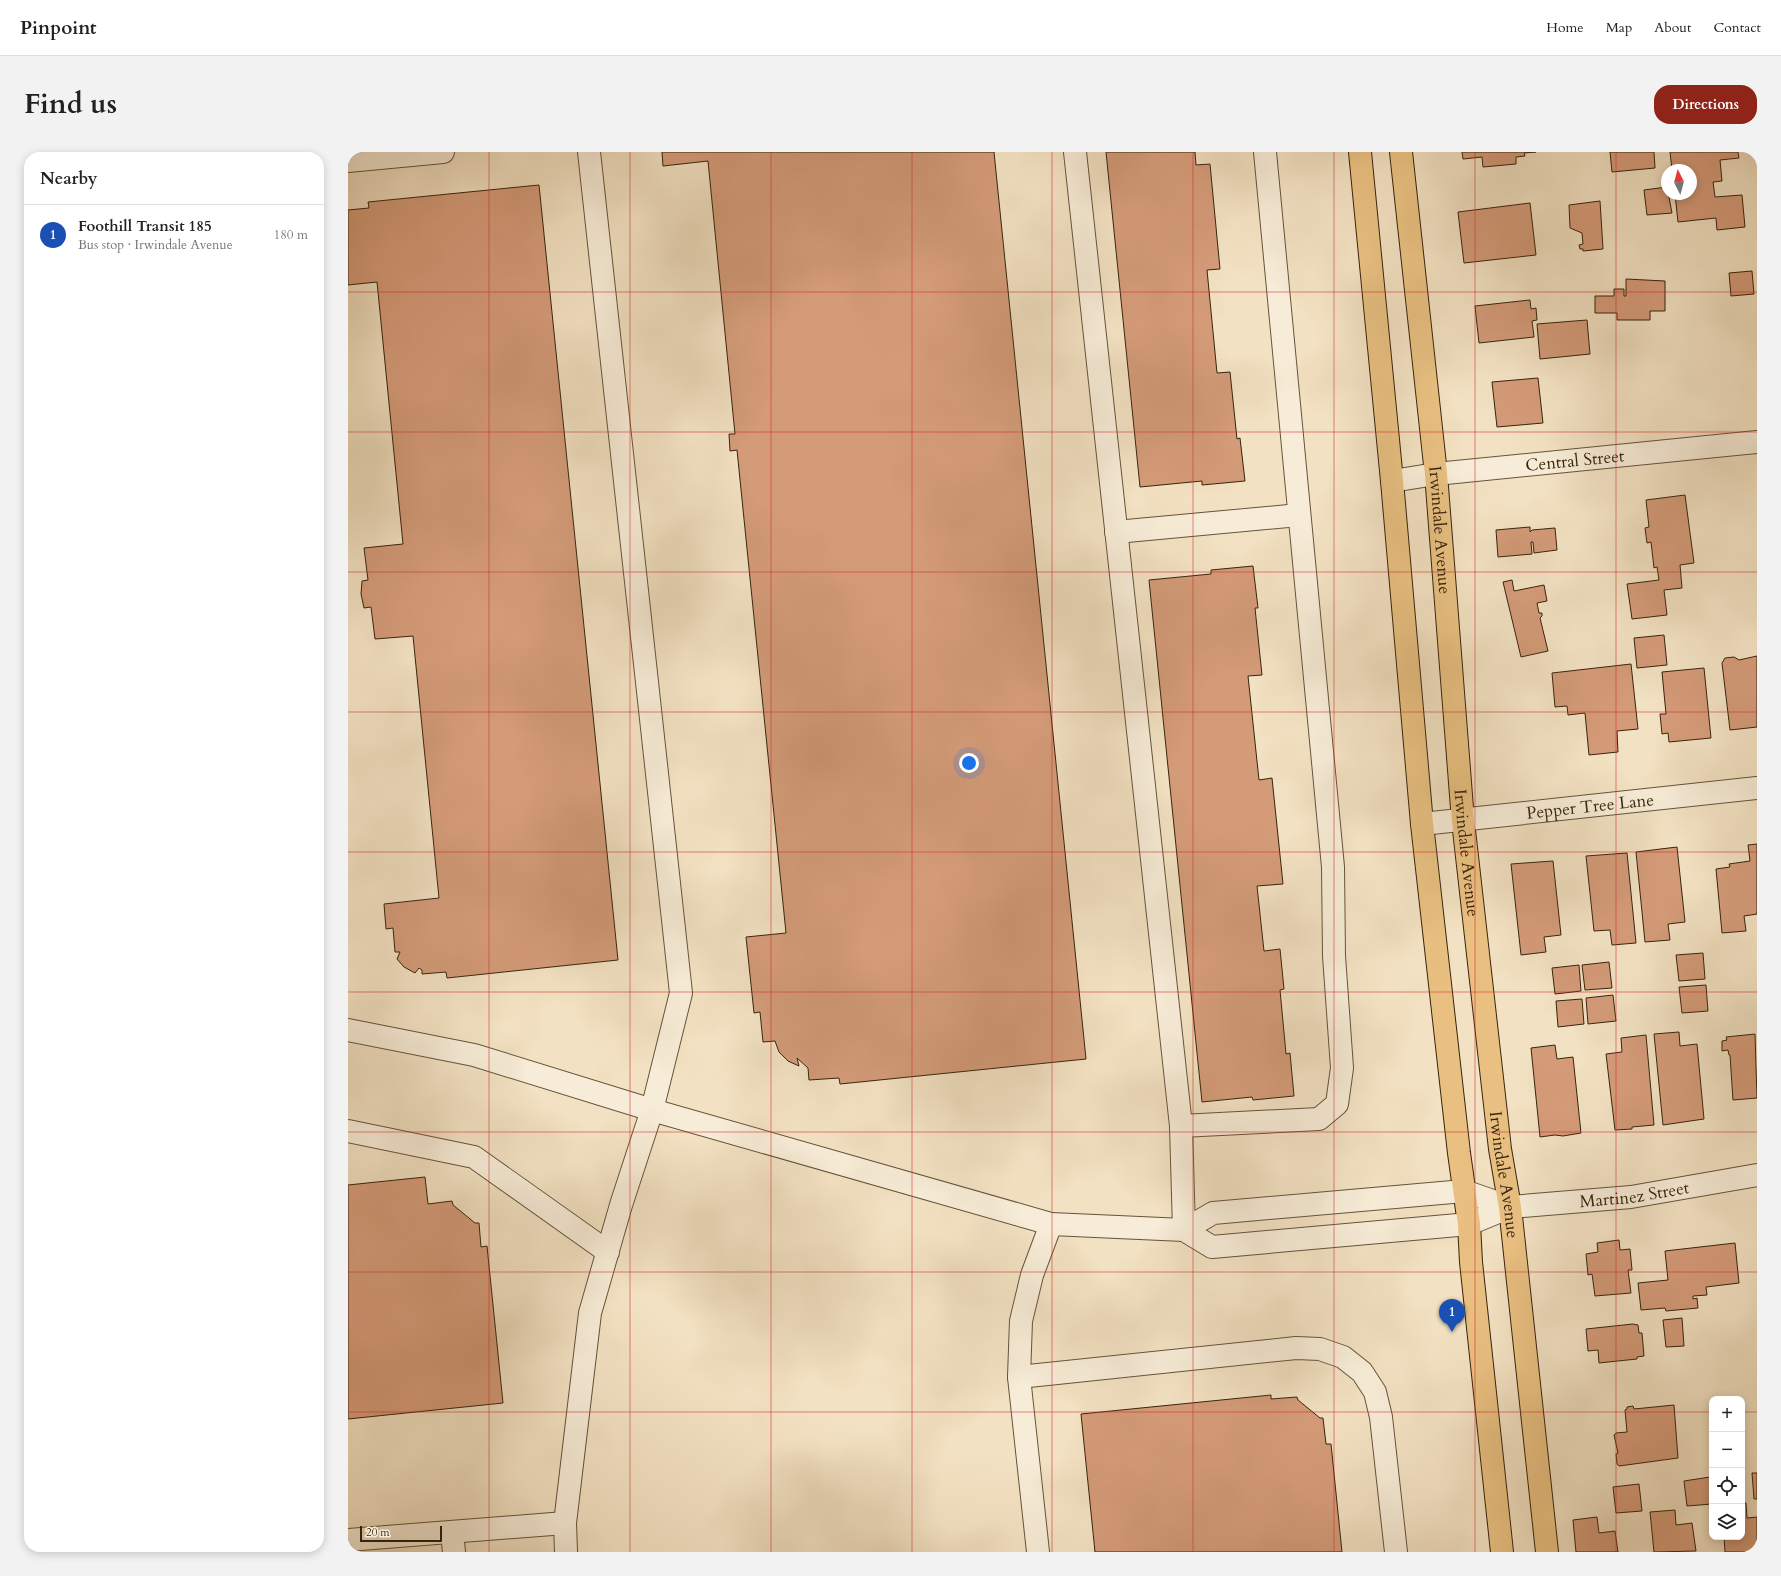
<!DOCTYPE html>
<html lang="en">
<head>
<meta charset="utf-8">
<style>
	body { margin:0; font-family:Cardo,serif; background:#f2f2f2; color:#202124 }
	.controls { position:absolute; right:12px; bottom:12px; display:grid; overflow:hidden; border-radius:8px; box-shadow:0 2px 10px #0003 }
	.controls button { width:36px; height:36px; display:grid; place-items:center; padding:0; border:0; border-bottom:1px solid #e0e0e0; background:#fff; color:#202124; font:20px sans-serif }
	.compass { position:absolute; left:1313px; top:12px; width:36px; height:36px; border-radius:50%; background:#fff; box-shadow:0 2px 10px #0003; rotate:354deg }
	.scale { position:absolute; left:12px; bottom:10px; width:82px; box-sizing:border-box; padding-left:4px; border:2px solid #37240c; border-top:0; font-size:11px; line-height:14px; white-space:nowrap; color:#37240c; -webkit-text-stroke:3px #f7ecd7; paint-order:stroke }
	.you { position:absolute; left:621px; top:611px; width:14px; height:14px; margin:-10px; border:3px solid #fff; border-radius:50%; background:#1a73e8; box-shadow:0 0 0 6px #1a73e833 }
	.badge { display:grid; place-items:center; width:26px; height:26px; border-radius:50%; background:#8f2418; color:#fff; font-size:13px; font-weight:700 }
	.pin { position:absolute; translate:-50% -33px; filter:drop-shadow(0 1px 2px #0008) }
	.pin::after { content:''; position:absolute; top:21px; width:14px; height:12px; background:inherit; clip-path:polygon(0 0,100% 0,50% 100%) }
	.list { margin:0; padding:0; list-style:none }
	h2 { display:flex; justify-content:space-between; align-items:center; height:52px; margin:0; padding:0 16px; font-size:17px }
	h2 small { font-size:13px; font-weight:400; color:#757577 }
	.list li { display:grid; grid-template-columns:26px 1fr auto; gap:12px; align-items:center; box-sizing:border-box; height:60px; padding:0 16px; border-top:1px solid #e0e0e0 }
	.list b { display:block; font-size:15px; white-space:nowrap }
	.list p { margin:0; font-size:13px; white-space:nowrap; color:#757577 }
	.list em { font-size:13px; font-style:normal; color:#757577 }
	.icon { flex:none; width:22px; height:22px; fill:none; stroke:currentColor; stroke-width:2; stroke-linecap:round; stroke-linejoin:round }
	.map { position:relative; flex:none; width:1409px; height:1400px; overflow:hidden; border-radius:16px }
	header { display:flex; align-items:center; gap:24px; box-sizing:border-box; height:56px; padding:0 20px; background:#fff; border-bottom:1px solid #e0e0e0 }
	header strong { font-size:19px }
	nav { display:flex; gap:22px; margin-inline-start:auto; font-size:14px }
	.intro { display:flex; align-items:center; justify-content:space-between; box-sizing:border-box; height:96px; padding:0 24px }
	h1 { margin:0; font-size:28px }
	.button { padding:10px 18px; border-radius:16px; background:#8f2418; color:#fff; font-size:14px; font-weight:700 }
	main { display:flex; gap:24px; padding:0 24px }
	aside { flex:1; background:#fff; border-radius:16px; box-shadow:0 2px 10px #0003 }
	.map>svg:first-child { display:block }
	.building { fill:#d49b79; stroke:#37240c }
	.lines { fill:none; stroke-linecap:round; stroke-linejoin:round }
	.minor-casing { stroke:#66533a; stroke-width:24 }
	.major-casing { stroke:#37240c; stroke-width:24 }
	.minor { stroke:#f7ecd7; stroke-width:22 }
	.major { stroke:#e9c081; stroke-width:22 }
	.grid { fill:none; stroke:#d62828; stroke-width:1; stroke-opacity:0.55 }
	.labels { text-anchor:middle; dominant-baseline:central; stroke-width:3.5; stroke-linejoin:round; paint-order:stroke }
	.street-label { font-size:17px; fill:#37240c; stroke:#f7ecd7 }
</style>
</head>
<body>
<header>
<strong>Pinpoint</strong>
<nav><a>Home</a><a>Map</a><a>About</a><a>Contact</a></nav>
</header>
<div class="intro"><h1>Find us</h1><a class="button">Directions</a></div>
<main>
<aside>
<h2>Nearby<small></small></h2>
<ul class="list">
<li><span class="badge" style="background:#1a4fb4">1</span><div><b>Foothill Transit 185</b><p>Bus stop · Irwindale Avenue</p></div><em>180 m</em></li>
</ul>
</aside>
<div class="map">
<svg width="1409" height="1400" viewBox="0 0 1409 1400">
	<rect width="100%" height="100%" fill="#f2e1c2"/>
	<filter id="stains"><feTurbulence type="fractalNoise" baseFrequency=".005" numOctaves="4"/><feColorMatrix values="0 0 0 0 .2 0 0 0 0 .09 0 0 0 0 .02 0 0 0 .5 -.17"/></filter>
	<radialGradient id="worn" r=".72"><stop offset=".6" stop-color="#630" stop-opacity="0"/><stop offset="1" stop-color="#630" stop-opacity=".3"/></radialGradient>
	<g class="building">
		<path d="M314 0H646L738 907 492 932 491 926 461 928 460 916 449 906 451 914 440 909 431 900 427 889 415 890 412 860 406 861 398 785 438 781 389 298 382 299 381 282H387L360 9 315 14Z"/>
		<path d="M758 0H847L848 13 862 12 872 117 859 118 869 221 882 220 889 287 892 286 897 329 854 333V329L792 335Z"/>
		<path d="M1114 0H1188L1176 1 1177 4 1168 5V12L1135 15 1134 5 1115 7Z"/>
		<path d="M1262 0H1306L1307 16 1264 20Z"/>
		<path d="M1322 0H1390L1391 6 1372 8 1374 29 1365 30 1367 45 1394 43 1397 75 1369 78 1368 66 1330 70 1327 42H1343V18H1324Z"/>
		<path d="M191 33 270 808 99 826 98 820 74 822V818L71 816 67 821 56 815 49 807 52 800H47L45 776 38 777 36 752 91 746 65 484 27 487 23 455 16 456 13 442 14 429 20 428 16 396 55 392 29 130 0 133V58L21 56 20 50Z"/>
		<path d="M1319 35 1324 61 1299 63 1296 38Z"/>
		<path d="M1252 49 1255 97 1235 99V97H1232L1231 93 1235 92 1234 81 1222 76 1221 53Z"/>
		<path d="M1182 51 1188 103 1116 111 1110 60Z"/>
		<path d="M1404 119 1406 142 1383 144 1381 121Z"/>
		<path d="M1278 127 1317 129V159H1302V168H1269V161H1247V144H1266V137H1276V144H1278Z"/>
		<path d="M1182 148 1183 157 1188 156 1189 168 1184 169 1186 185 1131 191 1127 154Z"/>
		<path d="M1239 168 1242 202 1192 207 1189 172Z"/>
		<path d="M1190 226 1195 271 1149 275 1144 230Z"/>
		<path d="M1337 343 1346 411 1332 413 1334 436 1316 438 1319 463 1284 467 1279 432 1311 428 1309 415 1306 416 1303 390 1299 391 1297 376 1301 375 1298 348Z"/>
		<path d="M1182 375V380L1184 378 1207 376 1209 398 1186 401 1185 390H1183L1184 402 1150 405 1148 378Z"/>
		<path d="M905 414 910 456H907L914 523 900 524 911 628 924 626 935 732 909 734 916 799 932 797 936 837 932 838 938 902 942 901 946 944 905 948 904 945 854 950 801 428 863 422V418Z"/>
		<path d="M1164 428 1166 439 1196 433 1199 449 1189 451 1191 461H1194V464L1192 466 1200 499 1173 505 1155 430Z"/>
		<path d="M1316 483 1319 513 1289 516 1286 486Z"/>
		<path d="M1409 504V575L1382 578 1374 511 1377 506 1386 505 1391 508Z"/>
		<path d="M1283 512 1290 577 1269 579 1270 600 1241 603 1237 561 1220 563 1219 554 1207 555 1204 521Z"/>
		<path d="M1356 516 1363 586 1321 590 1320 581 1314 582 1312 562H1318L1314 520Z"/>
		<path d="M1409 692V762L1396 764 1398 779 1374 781 1368 717 1382 715 1381 712 1402 709 1400 693Z"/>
		<path d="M1329 695 1337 770 1320 772 1322 788 1297 790 1288 700Z"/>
		<path d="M1279 701 1288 791 1264 793 1262 778 1246 779 1238 704Z"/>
		<path d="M1205 709 1213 783 1196 785 1198 800 1173 803 1163 712Z"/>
		<path d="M1355 801 1357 827 1331 829 1328 803Z"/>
		<path d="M1261 810 1264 836 1237 838 1234 813Z"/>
		<path d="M1231 813 1233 839 1207 842 1204 816Z"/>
		<path d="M1358 833 1360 859 1334 861 1331 835Z"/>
		<path d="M1265 843 1268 869 1240 872 1238 846Z"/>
		<path d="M1234 847 1236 872 1210 875 1208 849Z"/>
		<path d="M1331 880 1332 894 1349 892 1356 967 1315 973 1306 882Z"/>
		<path d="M1407 882 1409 946 1385 948 1382 903H1381L1380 898 1374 899V889L1379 888 1378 885Z"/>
		<path d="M1298 883 1306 973 1284 975V977L1267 978 1258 902 1274 900 1273 886Z"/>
		<path d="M1207 893 1209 907 1225 905 1233 981 1215 984 1207 983 1192 985 1183 896Z"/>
		<path d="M77 1025 80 1052 104 1049 105 1053 127 1071H131L133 1095 139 1094 155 1251 0 1267V1033Z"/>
		<path d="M1271 1088 1272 1098 1282 1097 1284 1118H1280L1283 1141 1247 1144 1244 1122 1240 1123 1238 1102 1250 1100 1249 1091Z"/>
		<path d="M1387 1091 1391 1131 1358 1135 1359 1143 1345 1144V1147L1349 1146 1350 1156 1318 1159 1317 1156 1293 1158 1290 1131 1320 1128 1317 1099Z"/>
		<path d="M1334 1166 1336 1194 1318 1195 1315 1168Z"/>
		<path d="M1285 1172 1290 1173 1291 1181H1294L1296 1204 1289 1205V1207L1251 1211 1250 1198 1240 1199 1238 1177Z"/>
		<path d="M923 1243V1247L949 1245 950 1248 972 1266H975L978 1292H983L994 1400H747L733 1262Z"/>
		<path d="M1326 1253 1330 1306 1271 1314 1269 1312 1268 1302 1270 1301 1266 1283 1268 1281 1279 1280 1277 1258 1279 1257V1255L1285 1254 1286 1257Z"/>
		<path d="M1404 1321H1409V1347H1406Z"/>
		<path d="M1362 1325 1364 1352 1339 1354 1336 1329Z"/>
		<path d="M1291 1332 1294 1359 1268 1361 1265 1335Z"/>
		<path d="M1394 1351H1398L1399 1366 1409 1365V1400H1377L1376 1385H1394Z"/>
		<path d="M1327 1358 1328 1373 1344 1371 1348 1399 1306 1400 1302 1360Z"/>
		<path d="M1249 1365 1251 1381 1267 1379 1270 1400H1228L1225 1368Z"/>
	</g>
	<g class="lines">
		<g class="minor-casing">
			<g id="minor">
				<path d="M727 0 833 974 836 1078"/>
				<path d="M0 9 95 0"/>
				<path id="s1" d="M1044 329 1088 322 1409 290"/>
				<path d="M768 380 951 363"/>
				<path id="s2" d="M1074 672 1409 636"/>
				<path id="s3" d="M0 878 126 903 304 958 703 1072 836 1078 864 1095 1121 1072 1162 1055 1283 1045 1409 1023"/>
				<path d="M833 974 971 967 989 952 994 916 986 804 985 715 917 0"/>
				<path d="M0 979 126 1005 260 1100"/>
				<path d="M703 1072 684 1123 673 1169 671 1225 948 1196 972 1197 995 1205 1014 1220 1027 1240 1033 1265 1048 1400"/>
				<path d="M836 1078 865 1061 1116 1039 1162 1055"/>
				<path d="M671 1225 690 1400"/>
				<path d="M104 1380 106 1400"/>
				<path d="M0 1388 217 1371"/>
				<path d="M218 1400 217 1371 242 1161 273 1053 304 958 333 841 241 0"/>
			</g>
		</g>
		<g class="major-casing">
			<g id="major">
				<path d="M1012 0 1044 329 1074 672 1111 1001 1121 1072 1123 1110 1154 1400"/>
				<path id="s4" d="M1053 0 1088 322 1115 669 1152 997 1162 1055 1199 1400"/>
			</g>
		</g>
		<use href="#minor" class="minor"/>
		<use href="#major" class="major"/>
	</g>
	<path class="grid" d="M141 0V1400M282 0V1400M423 0V1400M564 0V1400M704 0V1400M845 0V1400M986 0V1400M1127 0V1400M1268 0V1400M0 140H1409M0 280H1409M0 420H1409M0 560H1409M0 700H1409M0 840H1409M0 980H1409M0 1120H1409M0 1260H1364M1394 1260H1409"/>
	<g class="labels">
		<g class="street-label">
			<text stroke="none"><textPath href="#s1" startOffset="184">Central Street</textPath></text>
			<text stroke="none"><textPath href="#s4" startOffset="380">Irwindale Avenue</textPath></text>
			<text stroke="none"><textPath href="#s2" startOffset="169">Pepper Tree Lane</textPath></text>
			<text stroke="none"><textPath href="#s4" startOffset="704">Irwindale Avenue</textPath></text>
			<text stroke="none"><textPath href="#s4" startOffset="1028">Irwindale Avenue</textPath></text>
			<text stroke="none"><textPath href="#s3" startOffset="1323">Martinez Street</textPath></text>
		</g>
	</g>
	<rect width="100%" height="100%" filter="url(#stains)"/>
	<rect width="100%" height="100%" fill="url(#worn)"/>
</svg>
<div class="controls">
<button>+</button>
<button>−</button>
<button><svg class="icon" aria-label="locate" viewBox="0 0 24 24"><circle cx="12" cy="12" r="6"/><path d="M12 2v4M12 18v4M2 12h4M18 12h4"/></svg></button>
<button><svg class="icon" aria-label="layers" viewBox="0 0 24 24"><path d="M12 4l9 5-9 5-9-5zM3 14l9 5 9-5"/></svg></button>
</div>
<svg class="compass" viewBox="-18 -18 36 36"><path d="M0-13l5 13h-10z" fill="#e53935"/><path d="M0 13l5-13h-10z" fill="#757577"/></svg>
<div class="scale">20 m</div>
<div class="you"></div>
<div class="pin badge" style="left:1104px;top:1180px;background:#1a4fb4">1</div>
</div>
</main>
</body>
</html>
